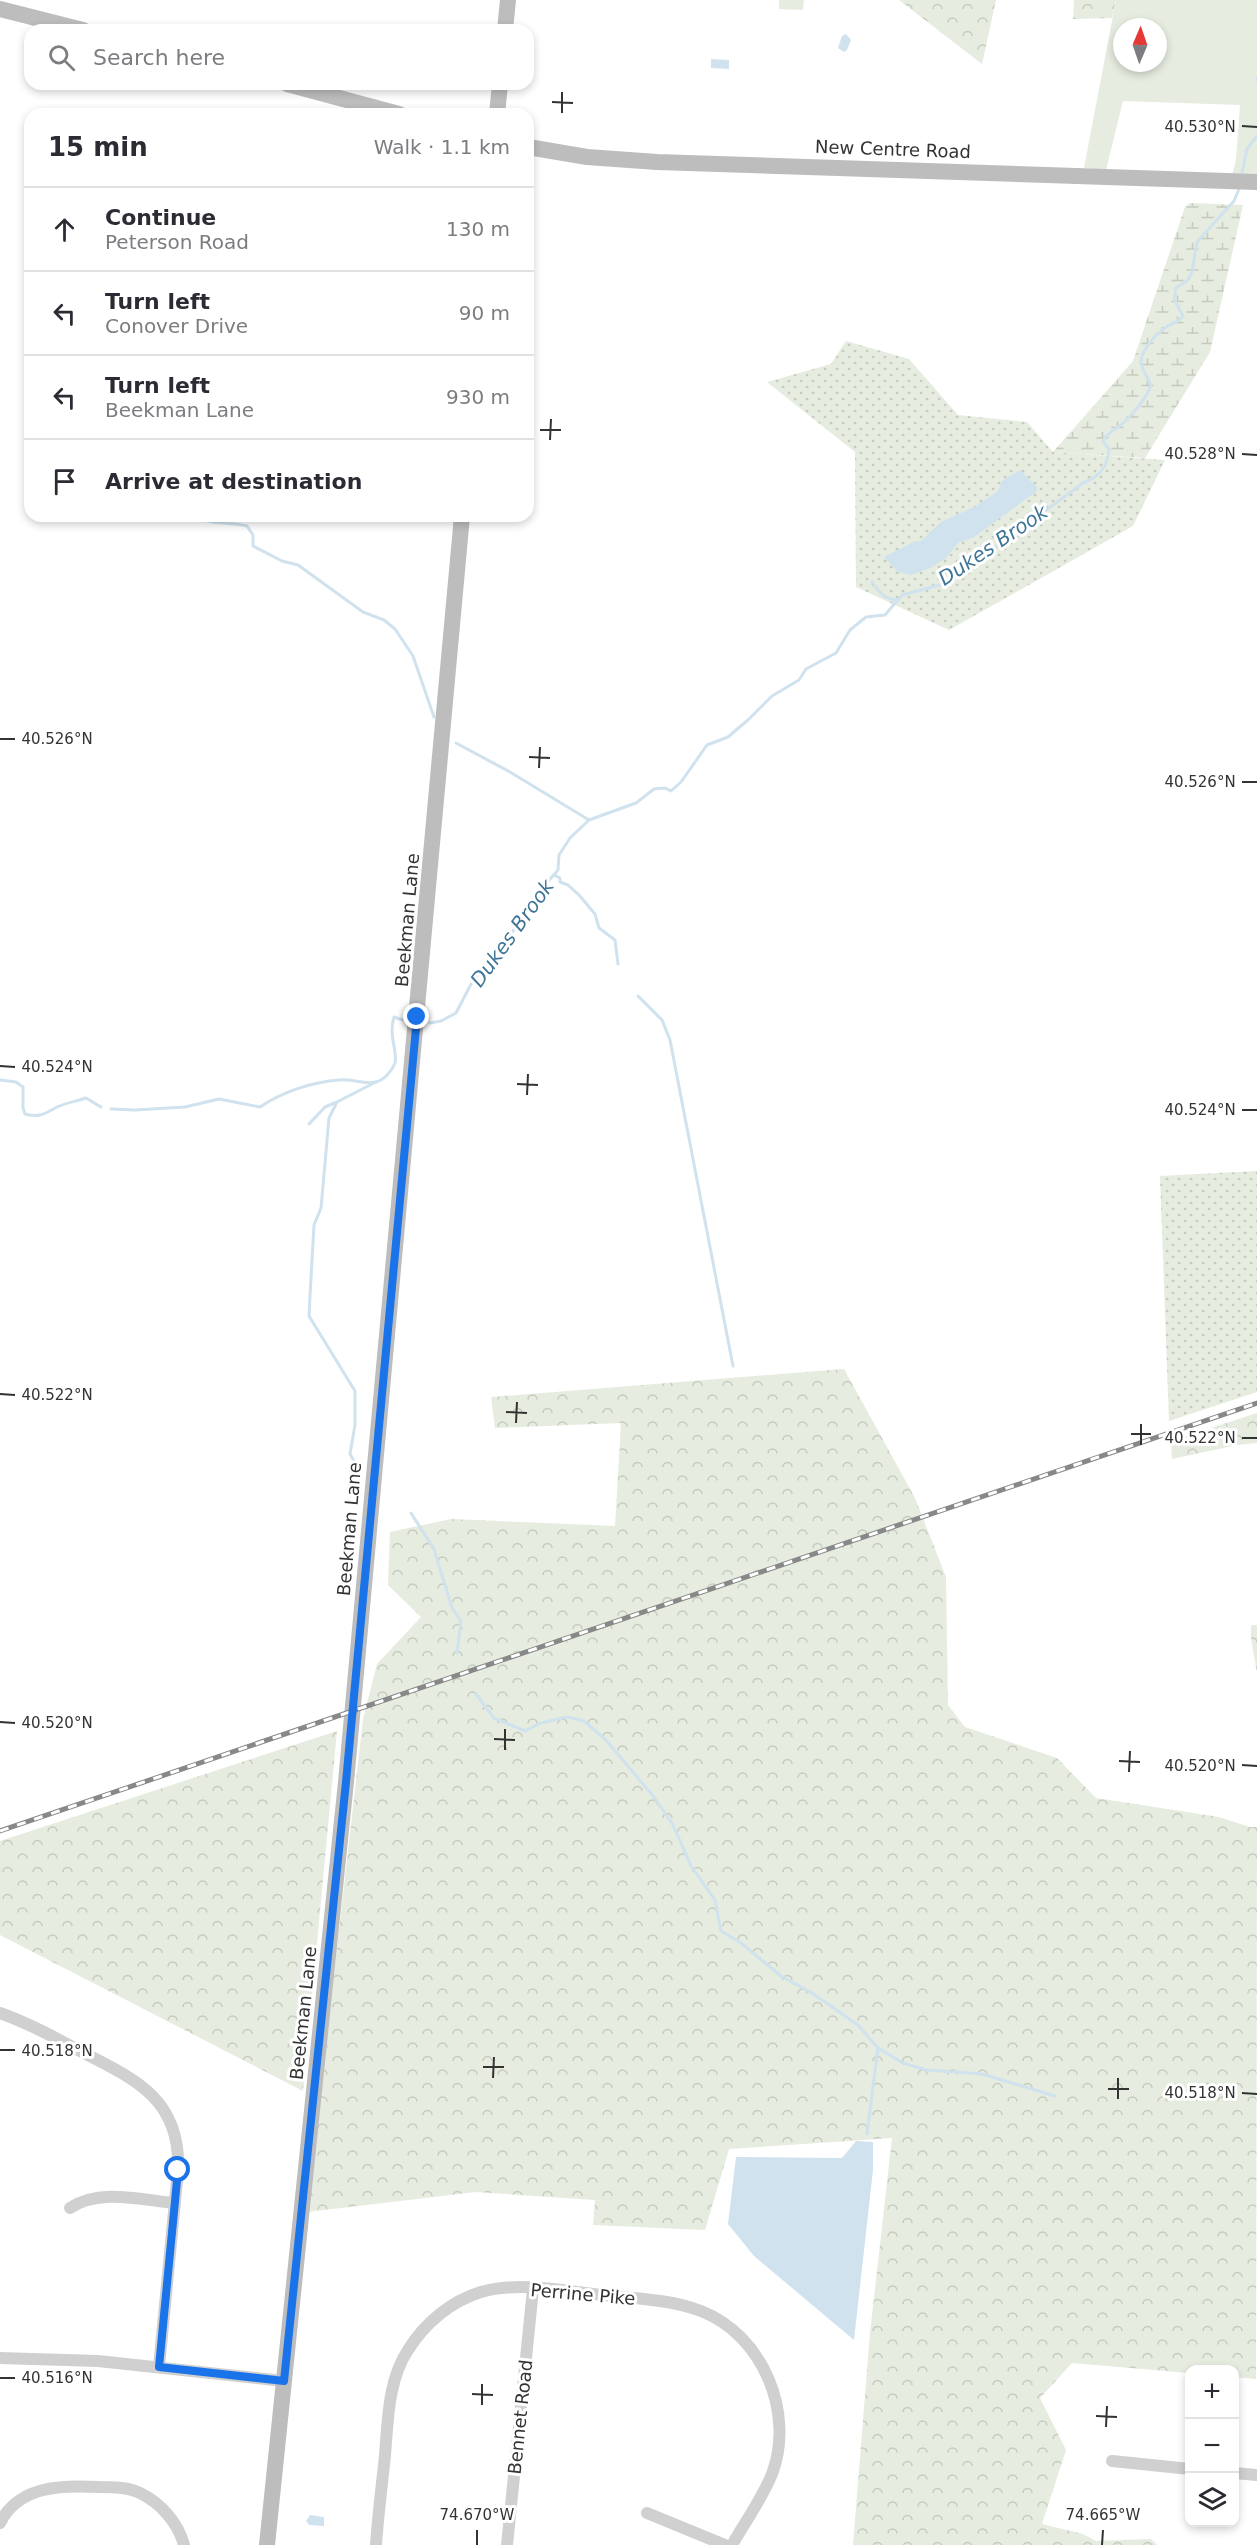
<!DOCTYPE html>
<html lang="en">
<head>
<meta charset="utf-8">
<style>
	body { margin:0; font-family:"DejaVu Sans",sans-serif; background:#f7f7f7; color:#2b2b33 }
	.controls { position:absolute; right:18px; bottom:18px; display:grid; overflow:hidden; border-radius:12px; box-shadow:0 3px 9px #0003 }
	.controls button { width:54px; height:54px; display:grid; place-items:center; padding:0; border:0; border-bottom:2px solid #e1e1e2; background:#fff; color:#2b2b33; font:30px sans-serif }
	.compass { position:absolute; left:1113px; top:18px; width:54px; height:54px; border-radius:50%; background:#fff; box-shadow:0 3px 9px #0003; rotate:2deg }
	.stop { position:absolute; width:18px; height:18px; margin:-14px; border:4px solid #1a73e8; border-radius:50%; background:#fff }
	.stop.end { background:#1a73e8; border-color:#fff; box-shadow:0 2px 6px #0008 }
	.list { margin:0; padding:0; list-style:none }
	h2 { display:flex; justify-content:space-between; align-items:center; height:78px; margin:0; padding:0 24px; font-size:26px }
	h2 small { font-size:20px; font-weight:400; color:#7c7c81 }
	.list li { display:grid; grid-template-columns:39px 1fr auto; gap:18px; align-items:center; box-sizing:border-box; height:84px; padding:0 24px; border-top:2px solid #e1e1e2 }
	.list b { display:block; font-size:22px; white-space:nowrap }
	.list p { margin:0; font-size:20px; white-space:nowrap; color:#7c7c81 }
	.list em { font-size:20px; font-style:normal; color:#7c7c81 }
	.icon { flex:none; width:33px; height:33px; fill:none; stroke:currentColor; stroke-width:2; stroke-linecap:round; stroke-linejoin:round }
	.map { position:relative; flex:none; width:1257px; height:2545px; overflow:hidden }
	.search { position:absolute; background:#fff; box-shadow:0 3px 9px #0003; left:24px; top:24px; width:510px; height:66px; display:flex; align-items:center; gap:15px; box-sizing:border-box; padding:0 21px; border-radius:18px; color:#7c7c81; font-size:22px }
	.panel { position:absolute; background:#fff; box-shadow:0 3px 9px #0003; left:24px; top:108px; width:510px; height:414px; border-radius:18px }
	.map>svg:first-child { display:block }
	.grass { fill:url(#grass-dots) }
	.forest { fill:url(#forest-crowns) }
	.wetland { fill:url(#wetland-marsh) }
	.green { fill:#e6ecdf; fill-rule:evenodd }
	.water { fill:#cfe2ee }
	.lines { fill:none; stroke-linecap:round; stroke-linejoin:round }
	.stream { stroke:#cfe2ee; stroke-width:3 }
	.street { stroke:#d0d0d0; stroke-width:12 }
	.secondary { stroke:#bdbdbd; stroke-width:16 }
	.rail-casing { stroke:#888; stroke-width:5 }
	.rail { stroke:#fff; stroke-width:3; stroke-dasharray:9; stroke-linecap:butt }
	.route { stroke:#1a73e8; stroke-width:8 }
	.ticks { fill:none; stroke:#333; stroke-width:2 }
	.labels { text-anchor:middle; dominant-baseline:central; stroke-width:6; stroke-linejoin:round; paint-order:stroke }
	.street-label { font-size:18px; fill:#333; stroke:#fff }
	.water-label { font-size:20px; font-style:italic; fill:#3f7597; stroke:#fff }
	.ticks-label { font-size:15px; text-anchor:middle; fill:#333; stroke:#fff; stroke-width:6; stroke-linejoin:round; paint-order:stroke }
</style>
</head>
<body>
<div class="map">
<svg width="1257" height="2545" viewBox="0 0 1257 2545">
	<defs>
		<pattern id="grass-dots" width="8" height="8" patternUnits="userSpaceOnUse" patternTransform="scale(1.5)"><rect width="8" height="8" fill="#e6ecdf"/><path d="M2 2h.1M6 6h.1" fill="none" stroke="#c6cbc0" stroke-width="1.8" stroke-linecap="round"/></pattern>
		<pattern id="forest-crowns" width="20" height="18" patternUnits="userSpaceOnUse" patternTransform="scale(1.5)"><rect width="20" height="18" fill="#e6ecdf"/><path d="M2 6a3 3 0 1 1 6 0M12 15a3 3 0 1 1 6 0" fill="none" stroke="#c6cbc0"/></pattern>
		<pattern id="wetland-marsh" width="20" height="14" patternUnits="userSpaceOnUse" patternTransform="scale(1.5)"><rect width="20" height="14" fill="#e6ecdf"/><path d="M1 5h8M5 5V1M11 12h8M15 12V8" fill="none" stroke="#c6cbc0"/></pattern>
	</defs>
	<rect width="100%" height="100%" fill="#fff"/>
	<g class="grass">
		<path d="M846 341 909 359 958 415 1027 422 1053 452 1165 460 1133 526 949 630 856 587 855 452 767 382 831 364Z"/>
		<path d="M1257 1171V1392L1169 1421 1160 1176Z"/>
	</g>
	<g class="forest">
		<path d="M899 0H996L982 64Z"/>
		<path d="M1074 0H1116L1112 18 1073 19Z"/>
		<path d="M844 1369 915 1498 946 1577 948 1705 965 1727 1057 1758 1096 1798 1219 1817 1250 1827H1257L1256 2379 1235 2377 1234 2370H1190L1189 2373 1072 2363 1040 2398 1066 2450 1042 2524 1083 2534 1096 2541 1151 2539 1157 2545H853L870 2333 892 2138 729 2149 705 2230 593 2225 595 2200 476 2192 307 2212 363 1719 377 1664 421 1617 388 1585 390 1532 451 1519 615 1526 621 1423 495 1428 491 1397Z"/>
		<path d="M1257 1413V1443L1237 1445 1172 1459 1171 1441Z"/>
		<path d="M1251 1625H1257V1673L1251 1638Z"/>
		<path d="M337 1731 303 2091 0 1935V1841Z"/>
	</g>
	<path class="wetland" d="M1190 203 1243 205 1210 352 1145 458 1053 452 1133 361 1185 207Z"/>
	<g class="green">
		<path d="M779 0H804L803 10 779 9Z"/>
		<path d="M1116 0H1257V176L1232 175 1236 160 1240 105 1123 101 1106 170 1084 168ZM1122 27H1158V63H1122Z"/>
	</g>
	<g class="water">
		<path d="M846 34 851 40 847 50 844 52 838 48 842 36Z"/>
		<path d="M711 59 729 60V69L711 68Z"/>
		<path d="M1020 470 1036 486 1037 491 974 537 958 543 946 558 932 567 911 575 898 572 884 557 913 542 921 541 941 522 976 506 998 491 1002 481Z"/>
		<path d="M856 2141 873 2142V2170L854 2340 754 2256 728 2224 736 2157 842 2158Z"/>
		<path d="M310 2515 324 2517V2526L309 2525 306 2521Z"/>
	</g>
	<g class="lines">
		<g class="stream">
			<path d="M1257 78V80"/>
			<path d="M1242 173 1247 149 1257 136"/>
			<path d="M195 516C211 526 229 521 247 526L253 535V546L282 561 298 565 363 612 384 620 395 629 413 656 434 717"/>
			<path d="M872 582C879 592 885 600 898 600"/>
			<path d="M456 743 510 772 589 820"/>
			<path d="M554 875 560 878V882L568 885 579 895 595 914 599 928 615 940 618 964"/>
			<path d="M638 996 662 1020 670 1040 733 1366"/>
			<path d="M430 1023 441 1021 456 1013 470 986 486 963 507 941 531 901 558 870 559 855 570 838 589 820 636 803 654 789 665 788 671 791 681 782 707 745 728 737 749 719 772 696 799 680 806 669 836 653 850 630 866 617 885 615 902 595 943 584 962 572 1083 483C1099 477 1108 467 1109 449L1103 441C1108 432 1113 431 1121 425 1132 415 1147 398 1151 385 1148 378 1142 370 1141 363 1141 349 1157 333 1168 326 1174 322 1179 322 1183 316L1174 299 1176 288 1188 280 1192 272 1197 242 1234 201 1239 189"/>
			<path d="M0 1080 16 1082 23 1087V1108L25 1114C40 1118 44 1114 57 1107 66 1103 77 1101 86 1098L101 1107"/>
			<path d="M111 1109 135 1110 185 1107 219 1099 260 1107C282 1092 312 1082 339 1080 350 1078 365 1085 376 1082 384 1080 392 1071 395 1063 398 1052 388 1036 394 1017L403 1020"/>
			<path d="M309 1124 325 1107 337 1102"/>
			<path d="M358 1468 350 1454 355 1425V1391L309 1316 310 1296 314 1225 321 1208 329 1118 337 1102 376 1082"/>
			<path d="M411 1513 434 1549 452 1608 461 1621 457 1653"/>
			<path d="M476 1694 494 1718 525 1731 541 1723 567 1717 584 1721 605 1739 654 1797 673 1825 691 1866 715 1900 721 1931 741 1943 781 1976 812 1993 858 2025 878 2048 903 2063 926 2070 982 2074 1055 2096"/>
			<path d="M867 2134 878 2048"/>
		</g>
		<g class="street">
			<path d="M0 2013C28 2023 54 2037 80 2051 135 2079 181 2099 178 2170L159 2367"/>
			<path d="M70 2208C100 2188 141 2200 175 2203"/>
			<path d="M0 2358 98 2361 284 2381"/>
			<path d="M1112 2461 1190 2469"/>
			<path d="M1234 2473 1257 2475"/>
			<path d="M647 2513 725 2545"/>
			<path d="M0 2523C19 2485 63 2485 99 2487 113 2487 127 2487 140 2493 161 2503 178 2523 184 2545"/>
			<path d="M376 2545C378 2515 382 2485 385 2455 388 2420 388 2380 408 2350 425 2323 451 2301 481 2292 520 2281 565 2291 603 2295 636 2299 670 2299 701 2311 763 2335 795 2413 772 2474 762 2499 745 2522 732 2545"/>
			<path d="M507 2545 533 2289"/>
		</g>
		<g class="secondary">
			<path d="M0 9 83 30"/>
			<path d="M505 30 508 0"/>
			<path d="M287 84 399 114"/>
			<path d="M497 114 500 84"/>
			<path d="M528 147 587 157 657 162 1257 182"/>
			<path d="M267 2545 346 1782 462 516"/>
		</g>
		<g class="rail-casing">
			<path id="rail" d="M0 1831 1257 1403"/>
		</g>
		<use href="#rail" class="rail"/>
	</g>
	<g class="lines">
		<path class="route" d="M178 2170 159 2367 284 2381 346 1782 417 1017"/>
	</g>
	<path class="ticks" d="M552 102 573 103M562 113V92M1242 126 1257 127M540 430H561M550 440 551 419M1242 454 1257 455M0 739H15M529 757 550 758M539 768 540 747M1242 782H1257M0 1066 15 1067M517 1084 538 1085M527 1095 528 1074M1242 1110H1257M0 1394 15 1395M506 1412 527 1413M516 1423 517 1402M1131 1434H1151M1242 1438H1257M1141 1445V1424M0 1722 15 1723M494 1739 515 1740M505 1750V1729M1119 1761 1140 1762M1242 1765 1257 1766M1129 1772 1130 1751M0 2050H15M483 2067H504M493 2078 494 2057M1108 2089H1129M1242 2093 1257 2094M1118 2099V2078M0 2378H15M472 2394 493 2395M482 2405V2384M1096 2416 1117 2417M1106 2427 1107 2406M477 2545V2530M1102 2545 1103 2530"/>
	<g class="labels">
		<g class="street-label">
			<text transform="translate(893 149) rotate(2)">New Centre Road</text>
			<text transform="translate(407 920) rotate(-85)">Beekman Lane</text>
			<text transform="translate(349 1529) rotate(-85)">Beekman Lane</text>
			<text transform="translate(303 2013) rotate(-84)">Beekman Lane</text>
			<text transform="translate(583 2294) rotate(5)">Perrine Pike</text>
			<text transform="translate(520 2417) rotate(-84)">Bennet Road</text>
		</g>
		<g class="water-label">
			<text transform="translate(993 545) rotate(-34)">Dukes Brook</text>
			<text transform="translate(512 933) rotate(-54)">Dukes Brook</text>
		</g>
	</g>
	<g class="ticks-label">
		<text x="1200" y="132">40.530°N</text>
		<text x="1200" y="459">40.528°N</text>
		<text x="57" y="744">40.526°N</text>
		<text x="1200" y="787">40.526°N</text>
		<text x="57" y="1072">40.524°N</text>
		<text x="1200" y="1115">40.524°N</text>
		<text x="57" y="1400">40.522°N</text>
		<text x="1200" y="1443">40.522°N</text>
		<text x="57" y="1728">40.520°N</text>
		<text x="1200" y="1771">40.520°N</text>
		<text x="57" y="2056">40.518°N</text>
		<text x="1200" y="2098">40.518°N</text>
		<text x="57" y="2383">40.516°N</text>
		<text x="477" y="2520">74.670°W</text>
		<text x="1103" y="2520">74.665°W</text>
	</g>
</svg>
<div class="controls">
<button>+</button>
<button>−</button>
<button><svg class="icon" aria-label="layers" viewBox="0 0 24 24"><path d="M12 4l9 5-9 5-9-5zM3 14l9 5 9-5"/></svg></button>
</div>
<svg class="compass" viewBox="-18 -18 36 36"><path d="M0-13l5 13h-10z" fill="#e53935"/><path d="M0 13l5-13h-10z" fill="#7c7c81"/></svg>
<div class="stop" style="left:178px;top:2170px"></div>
<div class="stop end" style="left:417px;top:1017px"></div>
<div class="search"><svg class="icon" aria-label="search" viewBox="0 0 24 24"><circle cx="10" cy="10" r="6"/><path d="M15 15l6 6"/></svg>Search here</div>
<section class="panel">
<h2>15 min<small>Walk · 1.1 km</small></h2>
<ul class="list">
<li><svg class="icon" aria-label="ahead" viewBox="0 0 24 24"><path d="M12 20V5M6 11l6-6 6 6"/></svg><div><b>Continue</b><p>Peterson Road</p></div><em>130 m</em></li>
<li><svg class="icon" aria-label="left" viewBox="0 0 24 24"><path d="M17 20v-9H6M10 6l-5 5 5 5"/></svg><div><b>Turn left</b><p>Conover Drive</p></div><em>90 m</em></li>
<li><svg class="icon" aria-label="left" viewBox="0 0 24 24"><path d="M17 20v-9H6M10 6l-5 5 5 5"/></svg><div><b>Turn left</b><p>Beekman Lane</p></div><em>930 m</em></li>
<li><svg class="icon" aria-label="arrive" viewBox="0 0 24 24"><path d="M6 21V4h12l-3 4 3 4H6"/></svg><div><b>Arrive at destination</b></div></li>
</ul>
</section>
</div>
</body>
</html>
